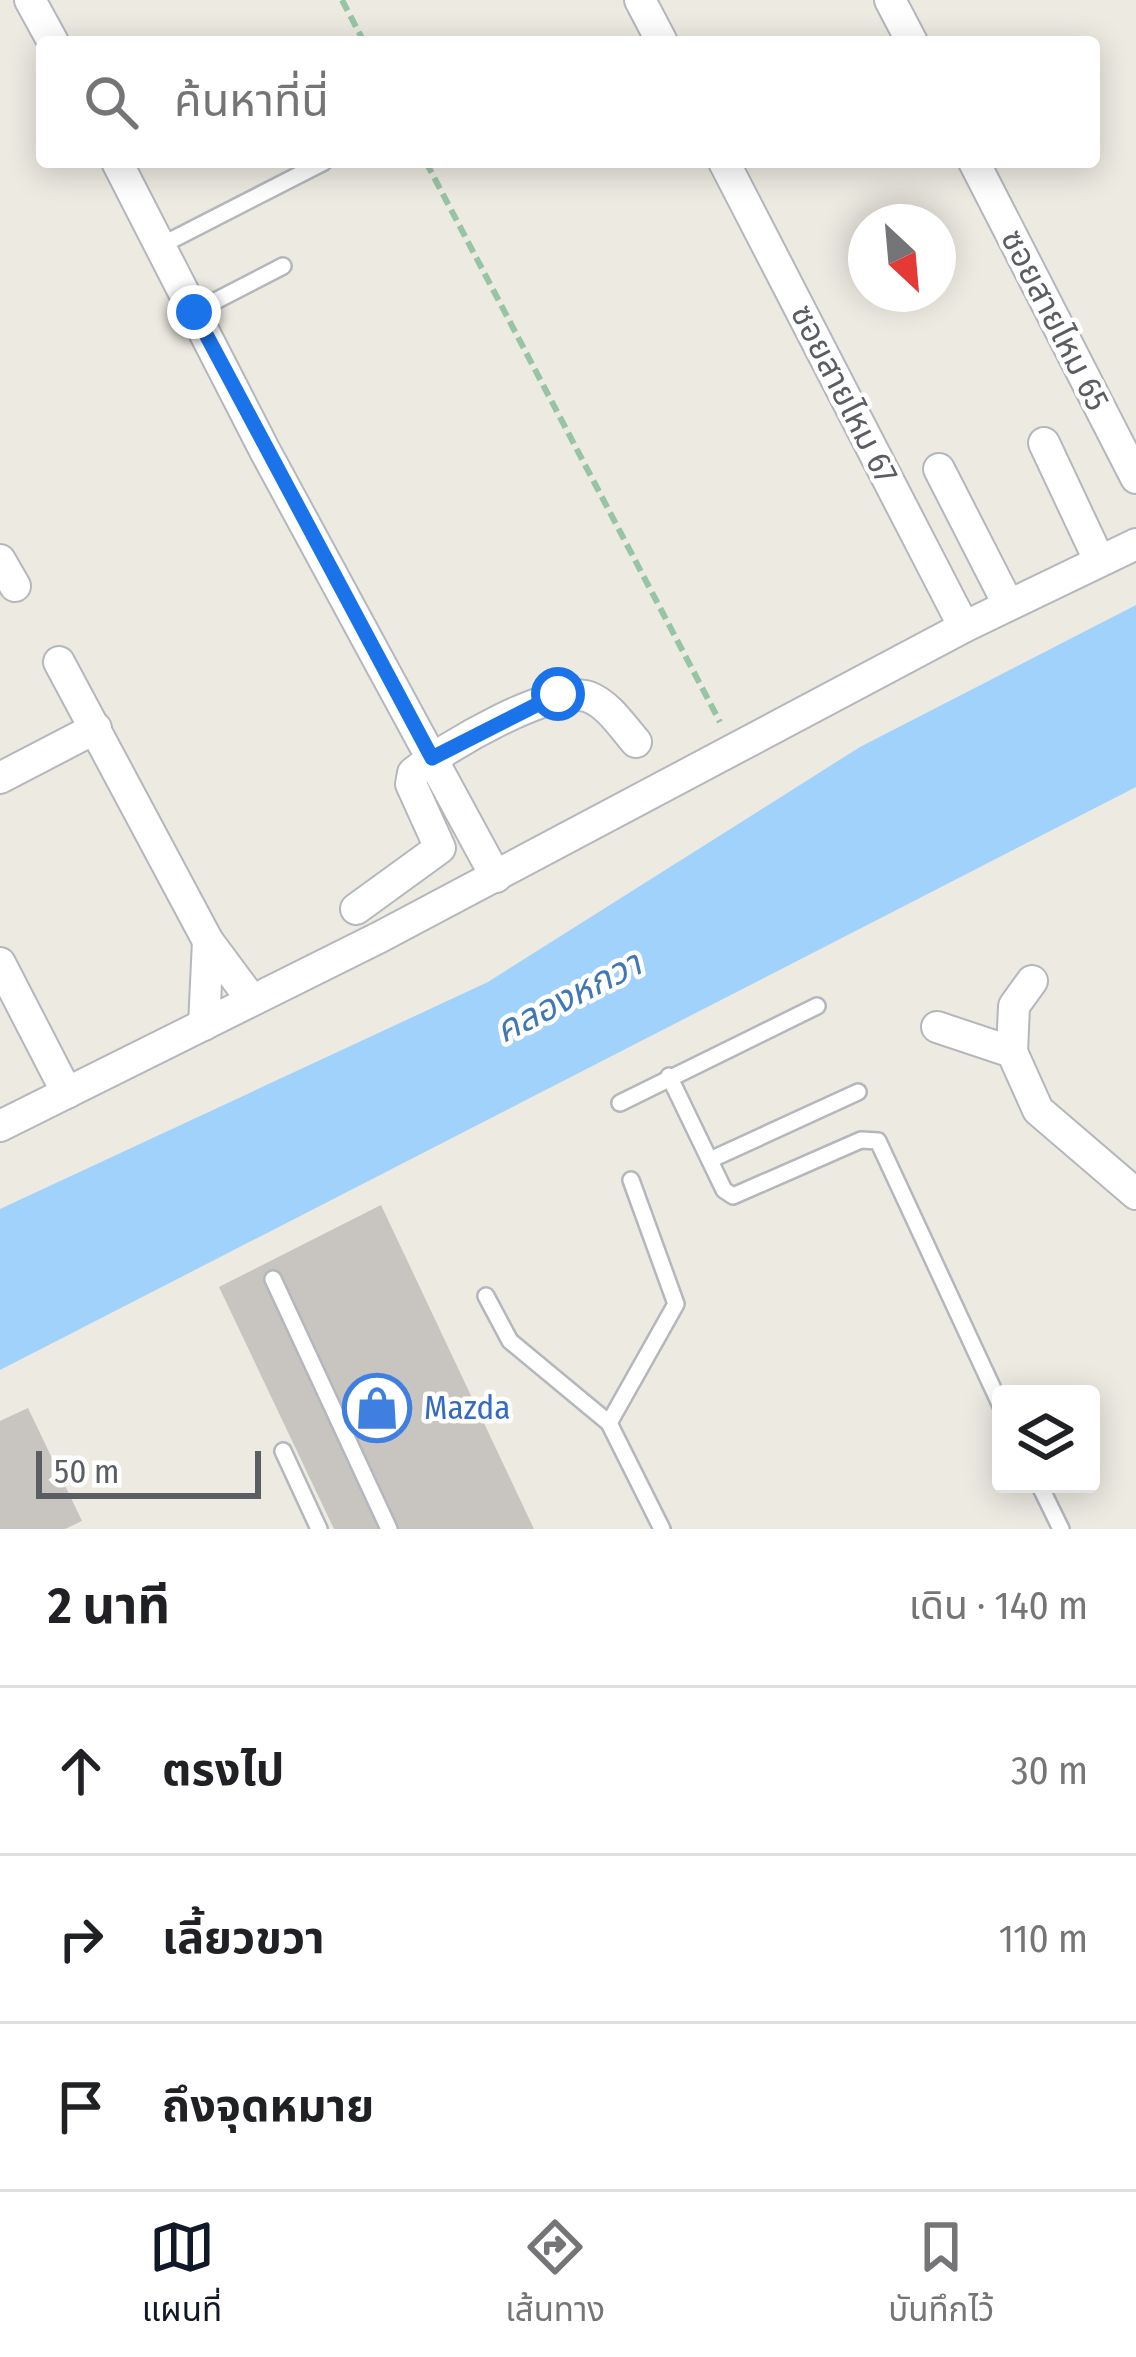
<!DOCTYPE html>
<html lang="th">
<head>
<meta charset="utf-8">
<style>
	body { margin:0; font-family:"Fira Sans Condensed","Noto Sans Thai",sans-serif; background:#f2f2f2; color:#202124 }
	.controls { position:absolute; right:36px; bottom:36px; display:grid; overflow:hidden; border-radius:12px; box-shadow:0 6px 30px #0003 }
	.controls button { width:108px; height:108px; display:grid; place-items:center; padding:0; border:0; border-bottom:3px solid #e0e0e0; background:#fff; color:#202124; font:60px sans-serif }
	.compass { position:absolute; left:848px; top:204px; width:108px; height:108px; border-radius:50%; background:#fff; box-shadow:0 6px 30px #0003; rotate:154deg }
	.scale { position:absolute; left:36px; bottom:30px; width:225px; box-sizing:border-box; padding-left:12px; border:6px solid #5a5d62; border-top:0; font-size:33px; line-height:42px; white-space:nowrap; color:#5a5d62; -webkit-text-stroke:9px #fff; paint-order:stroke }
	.stop { position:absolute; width:36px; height:36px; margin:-27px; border:9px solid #1a73e8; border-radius:50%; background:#fff }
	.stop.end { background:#1a73e8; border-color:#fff; box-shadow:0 3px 12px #0008 }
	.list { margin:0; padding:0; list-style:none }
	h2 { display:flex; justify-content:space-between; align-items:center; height:156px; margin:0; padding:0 48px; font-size:51px }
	h2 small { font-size:39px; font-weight:400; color:#757577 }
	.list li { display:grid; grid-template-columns:78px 1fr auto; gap:36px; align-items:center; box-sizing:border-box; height:168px; padding:0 48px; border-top:3px solid #e0e0e0 }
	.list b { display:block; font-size:45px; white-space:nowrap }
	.list em { font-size:39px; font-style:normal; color:#757577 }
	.icon { flex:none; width:66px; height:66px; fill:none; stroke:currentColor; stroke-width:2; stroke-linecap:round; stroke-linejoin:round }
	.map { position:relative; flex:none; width:1136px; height:1529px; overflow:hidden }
	.search { position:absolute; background:#fff; box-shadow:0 6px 30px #0003; left:36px; right:36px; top:36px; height:132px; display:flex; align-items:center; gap:30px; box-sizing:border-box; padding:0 42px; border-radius:12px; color:#757577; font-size:45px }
	.sheet { height:660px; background:#fff }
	nav { display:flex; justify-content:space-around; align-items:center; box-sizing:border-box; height:168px; border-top:3px solid #e0e0e0; background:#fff; font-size:33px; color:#757577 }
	nav a { display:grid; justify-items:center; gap:6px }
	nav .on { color:#111827 }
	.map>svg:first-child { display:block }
	.water { fill:#a1d2fc }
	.building { fill:#c8c4bf }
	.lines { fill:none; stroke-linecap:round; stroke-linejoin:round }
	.service-casing { stroke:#b4b7bc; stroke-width:20 }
	.minor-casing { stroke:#b4b7bc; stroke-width:34 }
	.path { stroke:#98c4a6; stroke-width:6; stroke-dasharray:12 6; stroke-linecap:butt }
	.service { stroke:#fff; stroke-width:15 }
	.minor { stroke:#fff; stroke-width:30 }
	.route { stroke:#1a73e8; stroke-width:15 }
	.labels { text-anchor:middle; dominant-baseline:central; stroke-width:9; stroke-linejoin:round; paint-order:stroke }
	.street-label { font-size:33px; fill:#5a5d62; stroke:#fff }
	.shop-label { font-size:33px; fill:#366cbe; stroke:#fff; text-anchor:start }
	.water-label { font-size:36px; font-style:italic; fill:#4277b6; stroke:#fff }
</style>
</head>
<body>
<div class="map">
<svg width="1136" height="1529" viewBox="0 0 1136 1529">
	<rect width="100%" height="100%" fill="#eceae1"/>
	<path class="water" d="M1136 605V787L0 1370V1209L488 982 860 747Z"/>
	<g class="building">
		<path d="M381 1205 534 1529H334L219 1287Z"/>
		<path d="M28 1408 82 1521 65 1529H0V1421Z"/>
	</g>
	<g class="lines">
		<g class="service-casing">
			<g id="service">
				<path d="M160 246 324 162"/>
				<path d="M194 312 283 266"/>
				<path d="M669 1076 724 1190 733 1196 861 1140 878 1141 1001 1406"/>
				<path d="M620 1103 817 1006"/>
				<path d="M712 1159 858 1092"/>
				<path d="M273 1279 389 1529"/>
				<path d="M486 1296 510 1341 609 1423 662 1529"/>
				<path d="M609 1423 676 1304 631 1180"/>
				<path d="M283 1451 319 1529"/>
				<path d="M1039 1484 1061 1529"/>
			</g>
		</g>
		<g class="minor-casing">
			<g id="minor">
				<path d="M30 0 53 42"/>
				<path d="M640 0 662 42"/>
				<path d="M890 0 912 42"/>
				<path d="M117 162 264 449 496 877"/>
				<path d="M724 162 964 627"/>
				<path d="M974 162 1136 478"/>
				<path d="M1044 443 1099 560"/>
				<path d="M939 469 1008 604"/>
				<path d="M0 560 15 586"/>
				<path d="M59 662 208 941 251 999"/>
				<path d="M0 778 96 728"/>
				<path d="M356 909 440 848 411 784 413 773C444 748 553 683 589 697 609 705 622 726 636 742"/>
				<path d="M0 963 67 1093"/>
				<path d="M204 1025 208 941"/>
				<path d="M937 1027 1012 1052 1038 1110 1136 1194"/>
				<path d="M1012 1052 1014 1006 1032 981"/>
				<path d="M0 1126 380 937 964 627 1136 544"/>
			</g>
		</g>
		<g class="path">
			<path d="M342 0 364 42"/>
			<path d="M426 162 720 722"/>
		</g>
		<use href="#service" class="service"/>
		<use href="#minor" class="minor"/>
	</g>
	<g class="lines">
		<path class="route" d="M194 312 432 758 558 694"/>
	</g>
	<defs>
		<g id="shop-ring" transform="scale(3.45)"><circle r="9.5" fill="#fff" stroke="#3f7fe0" stroke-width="1.5"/><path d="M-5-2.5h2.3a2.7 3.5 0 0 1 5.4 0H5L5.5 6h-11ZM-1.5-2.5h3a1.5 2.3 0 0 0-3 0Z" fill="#3f7fe0"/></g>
	</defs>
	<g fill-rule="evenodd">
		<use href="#shop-ring" x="377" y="1408"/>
	</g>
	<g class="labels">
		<g class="street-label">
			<text transform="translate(1055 320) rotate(63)">ซอยสายไหม 65</text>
			<text transform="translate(844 394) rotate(63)">ซอยสายไหม 67</text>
		</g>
		<g class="shop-label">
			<text x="424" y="1408">Mazda</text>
		</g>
		<g class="water-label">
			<text transform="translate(568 997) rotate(-27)">คลองหกวา</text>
		</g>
	</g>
</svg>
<div class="controls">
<button><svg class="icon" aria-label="layers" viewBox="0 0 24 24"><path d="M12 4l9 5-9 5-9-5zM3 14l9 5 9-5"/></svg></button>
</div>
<svg class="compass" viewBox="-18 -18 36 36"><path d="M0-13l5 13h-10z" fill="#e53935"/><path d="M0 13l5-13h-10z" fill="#757577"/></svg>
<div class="scale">50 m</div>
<div class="stop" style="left:558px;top:694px"></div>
<div class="stop end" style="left:194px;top:312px"></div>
<div class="search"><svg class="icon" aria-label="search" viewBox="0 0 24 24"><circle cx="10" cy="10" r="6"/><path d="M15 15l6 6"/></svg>ค้นหาที่นี่</div>
</div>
<section class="sheet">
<h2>2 นาที<small>เดิน · 140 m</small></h2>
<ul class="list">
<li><svg class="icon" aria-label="ahead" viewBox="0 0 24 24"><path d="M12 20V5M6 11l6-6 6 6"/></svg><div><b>ตรงไป</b></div><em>30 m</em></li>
<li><svg class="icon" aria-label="right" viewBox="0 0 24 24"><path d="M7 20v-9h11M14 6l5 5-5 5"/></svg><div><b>เลี้ยวขวา</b></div><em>110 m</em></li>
<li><svg class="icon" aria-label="arrive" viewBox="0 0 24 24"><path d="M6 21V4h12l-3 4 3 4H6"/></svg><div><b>ถึงจุดหมาย</b></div></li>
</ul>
</section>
<nav>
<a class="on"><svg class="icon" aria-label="map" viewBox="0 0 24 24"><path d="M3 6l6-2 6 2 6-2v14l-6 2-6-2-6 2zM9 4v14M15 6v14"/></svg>แผนที่</a>
<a><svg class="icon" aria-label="directions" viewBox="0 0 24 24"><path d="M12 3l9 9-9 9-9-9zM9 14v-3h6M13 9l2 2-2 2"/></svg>เส้นทาง</a>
<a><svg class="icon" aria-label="saved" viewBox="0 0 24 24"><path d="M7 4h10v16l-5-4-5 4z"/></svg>บันทึกไว้</a>
</nav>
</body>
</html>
